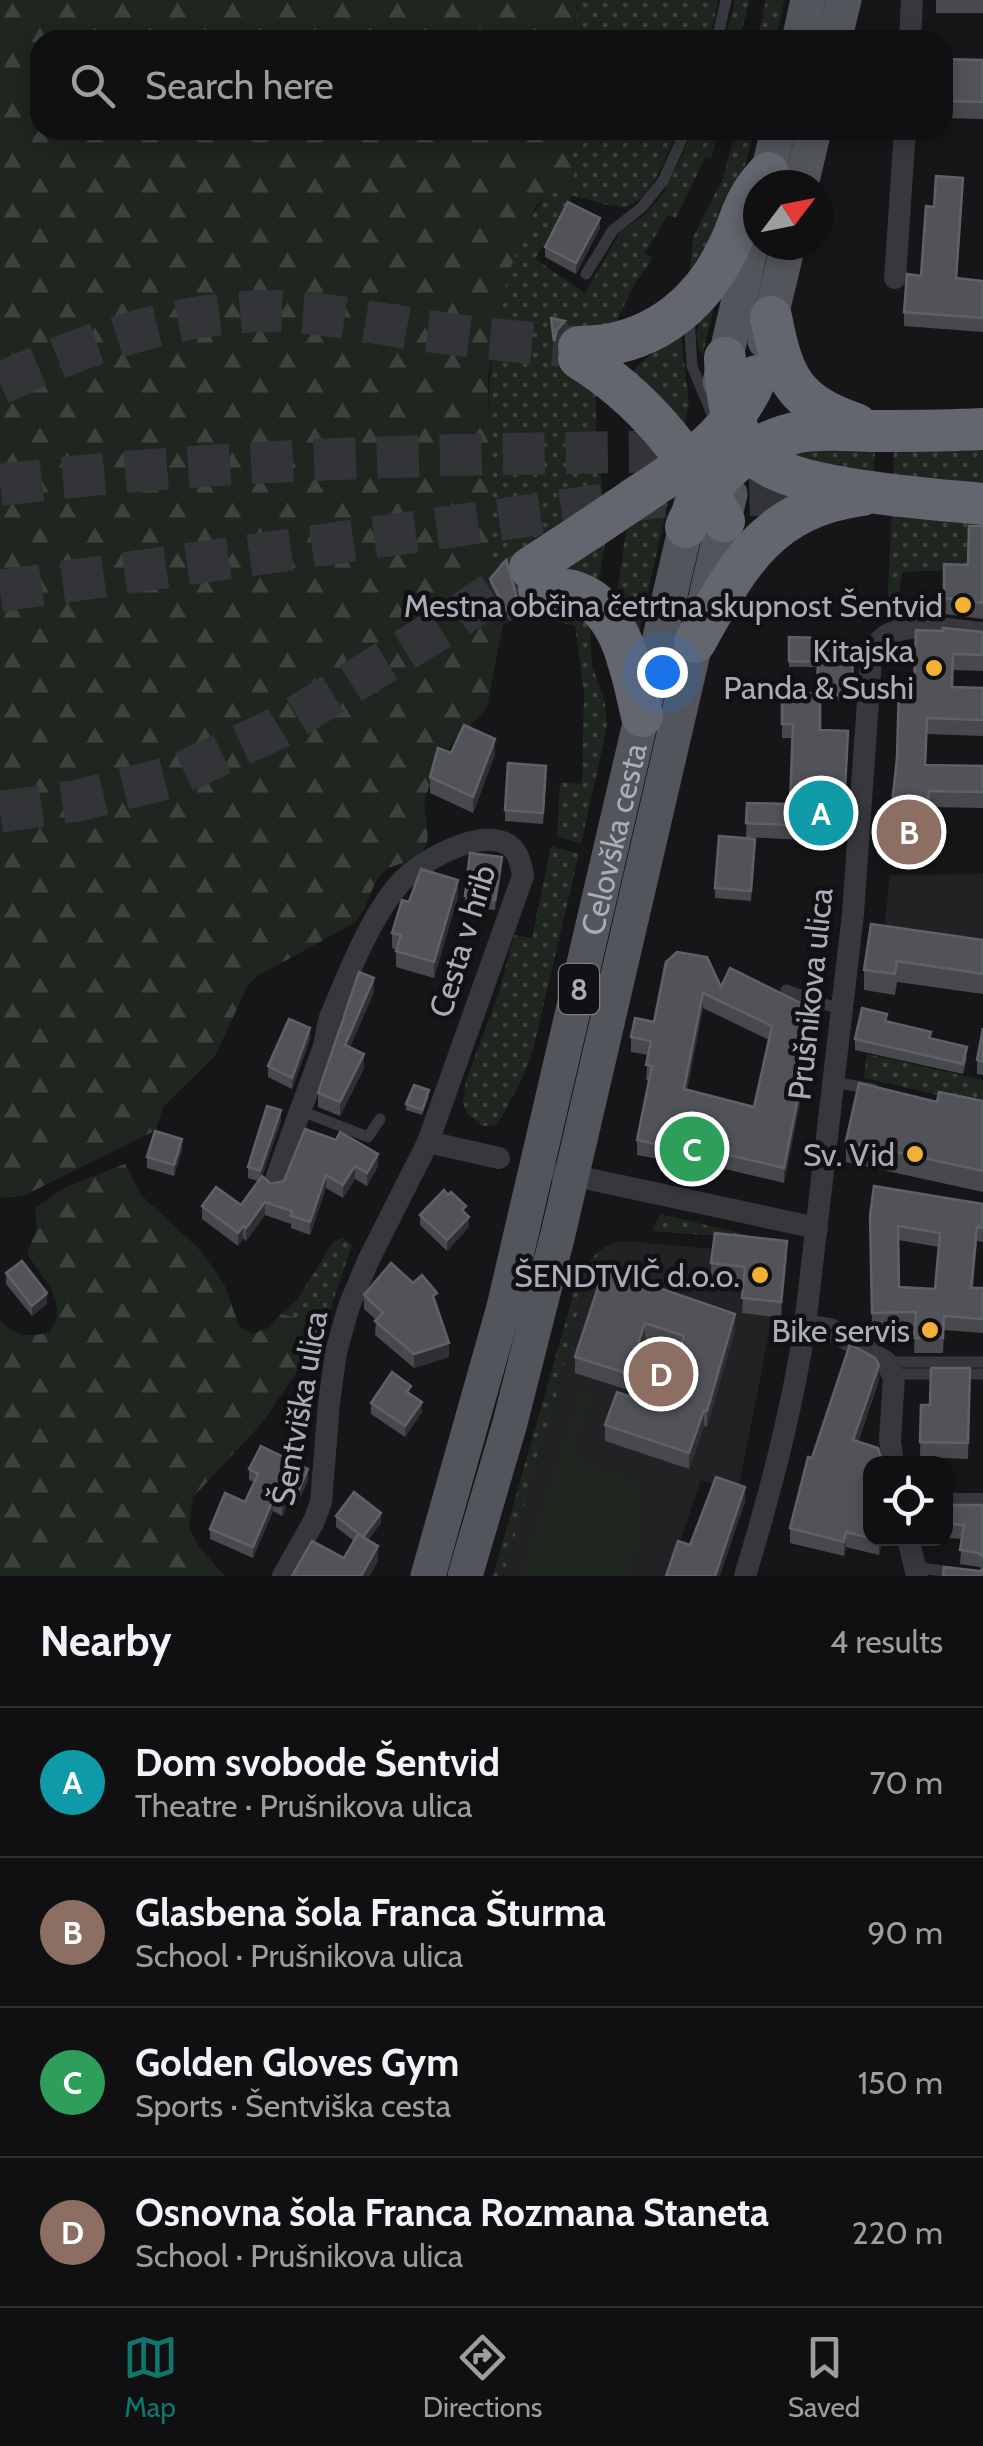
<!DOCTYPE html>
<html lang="en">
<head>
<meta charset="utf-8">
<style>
	body { margin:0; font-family:Cabin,sans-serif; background:#1e1e20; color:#f1f3f6 }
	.controls { position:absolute; right:30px; bottom:30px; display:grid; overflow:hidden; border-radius:20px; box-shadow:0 5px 15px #0003 }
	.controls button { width:90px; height:90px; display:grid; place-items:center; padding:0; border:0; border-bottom:2px solid #303032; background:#101012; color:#f1f3f6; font:50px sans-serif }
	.compass { position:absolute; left:743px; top:170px; width:90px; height:90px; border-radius:50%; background:#101012; box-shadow:0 5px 15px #0003; rotate:58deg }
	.you { position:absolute; left:662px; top:672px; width:35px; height:35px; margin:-25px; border:8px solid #fff; border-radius:50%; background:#1a73e8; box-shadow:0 0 0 15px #1a73e833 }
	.badge { display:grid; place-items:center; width:65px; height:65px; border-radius:50%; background:#0f766e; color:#fff; font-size:32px; font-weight:700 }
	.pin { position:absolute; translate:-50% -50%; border:5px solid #fff; box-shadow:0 2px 10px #0006 }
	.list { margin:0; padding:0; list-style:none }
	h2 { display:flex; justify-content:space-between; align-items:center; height:130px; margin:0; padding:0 40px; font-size:42px }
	h2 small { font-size:32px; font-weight:400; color:#9c9d9f }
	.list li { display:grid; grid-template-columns:65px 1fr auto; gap:30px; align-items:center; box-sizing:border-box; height:150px; padding:0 40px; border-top:2px solid #303032 }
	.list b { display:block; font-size:38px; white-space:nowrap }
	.list p { margin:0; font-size:32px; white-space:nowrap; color:#9c9d9f }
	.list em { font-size:32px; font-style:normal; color:#9c9d9f }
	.icon { flex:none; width:55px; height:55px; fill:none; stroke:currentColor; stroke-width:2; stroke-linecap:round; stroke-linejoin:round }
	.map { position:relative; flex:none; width:983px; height:1576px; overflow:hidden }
	.search { position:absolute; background:#101012; box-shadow:0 5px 15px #0003; left:30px; right:30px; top:30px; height:110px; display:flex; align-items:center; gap:25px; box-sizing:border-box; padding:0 35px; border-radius:30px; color:#9c9d9f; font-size:38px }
	.sheet { height:730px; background:#101012 }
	nav { display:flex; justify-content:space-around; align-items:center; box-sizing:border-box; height:140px; border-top:2px solid #303032; background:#101012; font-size:28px; color:#9c9d9f }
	nav a { display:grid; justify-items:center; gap:5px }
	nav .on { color:#0f766e }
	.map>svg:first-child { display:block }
	.built { fill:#222225 }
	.grass { fill:url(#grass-dots) }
	.forest { fill:url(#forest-firs) }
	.garden { fill:#1e261f }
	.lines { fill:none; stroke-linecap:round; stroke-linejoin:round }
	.highway-tunnel { stroke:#333438; stroke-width:42; stroke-dasharray:42 21; stroke-linecap:butt }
	.lane { stroke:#37383d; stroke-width:11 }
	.street { stroke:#37383d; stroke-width:22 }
	.primary { stroke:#53555c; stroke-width:35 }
	.highway { stroke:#63666e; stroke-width:42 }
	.highway-bridge { stroke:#63666e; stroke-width:42 }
	.wall { fill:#47494d; fill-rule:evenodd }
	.shaded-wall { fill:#2f3033 }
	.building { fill:#525359; stroke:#5f6168; stroke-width:2.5; fill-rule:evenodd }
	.poi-dot { fill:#f2b134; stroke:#111113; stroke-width:4 }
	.labels { text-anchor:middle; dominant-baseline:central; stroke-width:9; stroke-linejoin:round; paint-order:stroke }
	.shield { fill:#111113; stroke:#7b7e86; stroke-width:2.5 }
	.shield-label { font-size:30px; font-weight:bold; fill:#a8adb8 }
	.poi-label { font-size:32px; fill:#a8adb8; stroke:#111113; text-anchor:end }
	.street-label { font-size:32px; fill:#a8adb8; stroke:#111113 }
</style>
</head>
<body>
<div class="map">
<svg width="983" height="1576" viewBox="0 0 983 1576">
	<defs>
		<pattern id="grass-dots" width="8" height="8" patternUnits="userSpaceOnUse" patternTransform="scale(2.5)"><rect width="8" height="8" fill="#1e261f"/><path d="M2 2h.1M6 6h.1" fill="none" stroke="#3c433d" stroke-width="1.8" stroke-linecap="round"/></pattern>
		<pattern id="forest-firs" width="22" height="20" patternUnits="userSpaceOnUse" patternTransform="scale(2.5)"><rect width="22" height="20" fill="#1e261f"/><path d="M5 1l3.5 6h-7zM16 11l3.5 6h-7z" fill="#3c433d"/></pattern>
	</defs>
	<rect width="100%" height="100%" fill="#161618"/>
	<g class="built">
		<path d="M983 874V948L884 931 890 875Z"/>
		<path d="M625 1241 715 1249 745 1283 749 1314 772 1317 738 1492 701 1480 668 1576H503L552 1412 582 1295 590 1280Z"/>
	</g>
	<g class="grass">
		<path d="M579 0H718L710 40H572Z"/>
		<path d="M735 0H749L740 40H725Z"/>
		<path d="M766 0H784L776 40H757Z"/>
		<path d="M571 130H678C669 151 649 207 622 207 606 206 589 199 573 196L535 259 585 293 621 231 646 214 664 192 694 130H719L711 158H705L676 218 668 215 645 253 653 258 634 285 613 329 581 330 551 324 558 367 596 387V433L603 495 518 551 490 584C489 468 471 280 552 188L575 190Z"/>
		<path d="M736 130H755L734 203 717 247 656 306 690 271 693 237 723 178Z"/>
		<path d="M718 289 703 354 702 355C689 330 704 311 718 289Z"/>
		<path d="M680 327 689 402 683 435 632 372Z"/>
		<path d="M983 440V492L893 482 894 444Z"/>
		<path d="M875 444 874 479 777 453Z"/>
		<path d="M669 498 635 650 629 720 623 728 622 703 607 667 604 639 619 581 627 524Z"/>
		<path d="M892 508 983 517V569L902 572 897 611 887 612Z"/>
		<path d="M606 538 590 635 592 665 605 703 607 727 581 844 557 836 560 782 582 784 584 693 575 626 544 618 540 609 574 558Z"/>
		<path d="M551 846 579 854 533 1050 522 1079 499 1122 493 1126H482L467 1113 463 1103 466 1081 499 992 514 935 532 938Z"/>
		<path d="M867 1054 983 1080V1105L864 1078Z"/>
		<path d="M660 1214 748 1235 747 1238 652 1231Z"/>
		<path d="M342 1238 352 1245 322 1335C313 1320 298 1318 281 1314L297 1300 333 1242Z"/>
		<path d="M625 1241 590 1280 582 1295 552 1412 503 1576H493L574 1292C585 1267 595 1244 625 1241Z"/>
	</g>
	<g class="forest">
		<path d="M0 0H579L572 40H40V130H571L575 190 552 188 535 207 508 274 488 376 490 584 510 621 503 625 487 707C478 721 464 728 455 740 444 754 431 779 426 796 420 814 434 831 424 849 416 864 396 862 384 871 371 881 370 908 353 924L257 976 247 987 215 1056 163 1107 156 1130 23 1196 0 1198Z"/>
		<path d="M125 1164 141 1195 198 1248 214 1269 225 1286 239 1326 252 1334 269 1327 281 1314C298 1318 313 1320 322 1335L262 1423 193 1497 189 1528 199 1547 225 1576H0V1320C17 1337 27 1338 50 1332 69 1302 44 1280 27 1254L37 1227 35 1208 66 1187Z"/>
	</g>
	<path class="garden" d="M581 1390 592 1394 572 1457 643 1481 642 1536 628 1576H518Z"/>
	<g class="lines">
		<g class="highway-tunnel">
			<path d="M0 384C81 345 171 314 262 311 312 310 363 321 413 329 468 337 524 343 579 347"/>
			<path d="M0 485C236 456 475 454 713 451"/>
			<path d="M0 591 658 497 838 493"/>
			<path d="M0 812 76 801 172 777 276 729 444 626 530 568"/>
		</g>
		<g class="lane">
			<path d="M717 40 726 0"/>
			<path d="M586 274 613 230 641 208 663 181 686 130"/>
			<path d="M689 317 692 366 712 414"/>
			<path d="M786 990 841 1010"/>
			<path d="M833 1082 873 1089"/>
			<path d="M299 1110 368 1137 380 1119"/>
			<path d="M887 1362H983"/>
			<path d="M892 1374H983"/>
			<path d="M915 1567 977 1576"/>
		</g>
		<g class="street">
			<path d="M910 40 912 0"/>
			<path d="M895 278 905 130"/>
			<path d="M428 1142 499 1158"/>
			<path d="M561 1173 817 1228"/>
			<path d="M275 1182C290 1138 306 1095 322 1052 327 1040 326 1027 331 1015 348 974 373 911 403 880 421 862 466 837 493 840 515 842 520 856 523 876L428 1142 368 1261 349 1306 336 1352 329 1403 321 1502 314 1521 283 1576"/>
			<path d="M805 1325 830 1329 886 1362 894 1377 890 1440 893 1464"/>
			<path d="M946 1504H983"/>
			<path d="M908 1538 917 1576"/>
			<path d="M745 1576C770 1493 792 1411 805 1325L853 914 871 658C883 612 947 631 983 633"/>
		</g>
		<g class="primary">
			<path d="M799 40 808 0"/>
			<path d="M834 40 844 0"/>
			<path d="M765 185 778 130"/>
			<path d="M801 185 814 130"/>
			<path d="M765 341 788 245"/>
			<path d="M720 382 758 217"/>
			<path id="s1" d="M428 1576 504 1307 692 500"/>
			<path d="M465 1576 510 1423 558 1234 730 494"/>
		</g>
		<g class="highway">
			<path d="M771 317C783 380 795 403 856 424"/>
			<path d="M579 347C647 347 699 309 728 248 743 217 742 201 768 173"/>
			<path d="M579 358C644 398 688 455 724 521"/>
			<path d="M725 358C726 395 730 431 758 458 790 490 934 499 983 504"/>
			<path d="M640 495C690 462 733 434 757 376"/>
			<path d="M686 527C704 482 750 442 799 432 824 427 850 431 876 431 911 431 947 431 983 429"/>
			<path d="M530 568 588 530"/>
			<path d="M539 590C552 590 566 588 578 593 623 610 632 675 642 716"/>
			<path d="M695 642C738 565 767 508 862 495"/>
		</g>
		<path class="highway-bridge" d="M588 530 640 495"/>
	</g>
	<g class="wall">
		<rect x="936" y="0" width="47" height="13"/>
		<path d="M943 59 983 60V119L943 118Z"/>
		<path d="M963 192 957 279 983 281V332L904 326V312L921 276 934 207Z"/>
		<path d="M600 228 576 274 545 257V247Z"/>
		<path d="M983 526V619L944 614V564L968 565Z"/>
		<path d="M490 579 517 597 530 613 510 621 490 584Z"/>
		<path d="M983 632V671L953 670V687L983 688V736L927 734 926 765 983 766V808L929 807 924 859 888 856V840L914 686Z"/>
		<path d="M789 637 820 643 853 644 852 701 820 700V730L848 745 843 842 746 837 747 803 790 804 792 738H782V693H817L818 667H789Z"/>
		<path d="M451 753 495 754 473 813 430 793V777Z"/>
		<path d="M546 776 543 824 505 821V810Z"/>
		<path d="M755 850 751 901 715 898V888Z"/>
		<path d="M502 868 495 910 465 907V896Z"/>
		<path d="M458 896 434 978 396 967V950L392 948V933L409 902Z"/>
		<path d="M983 940V994L897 982 895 995 864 990V970Z"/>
		<path d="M666 962 817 1026 807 1047 808 1062 784 1183 700 1163V1167L637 1155V1140L649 1081 646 1080 648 1055 631 1052V1037L654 1022ZM703 1008 769 1040 754 1107 687 1090Z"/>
		<path d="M374 992 350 1047 364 1068 340 1116 318 1107V1093Z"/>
		<path d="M887 1022 931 1038 967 1057 963 1074 855 1050V1039Z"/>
		<path d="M983 1028V1075L977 1074V1060Z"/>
		<path d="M310 1039 292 1089 268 1077V1066Z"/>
		<path d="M429 1096 422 1115 406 1110V1104Z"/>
		<path d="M983 1101V1192L846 1162V1141L937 1102Z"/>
		<path d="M281 1121 262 1176 271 1184 284 1181 305 1129 378 1166 367 1186 355 1179 343 1198 326 1188 310 1235 291 1228V1224L265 1215 246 1241 243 1238 238 1246 202 1219V1206L241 1205 258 1181 248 1178V1167Z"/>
		<path d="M182 1150 174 1176 147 1168V1157Z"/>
		<path d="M983 1204V1242L977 1241 973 1288H983V1333L944 1330 943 1353H914L915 1326 872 1327 870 1216ZM898 1240 939 1247 935 1289 899 1287Z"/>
		<path d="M466 1213 469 1227 447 1251 420 1225V1215Z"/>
		<path d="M787 1257 781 1318 742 1313 744 1283 711 1279V1263Z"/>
		<path d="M604 1269 735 1330 707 1427 704 1426 689 1469 605 1441V1425L661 1407 680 1350 645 1338 628 1390 575 1373V1357Z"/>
		<path d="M6 1273 47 1304 32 1316 6 1284Z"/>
		<path d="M364 1295 437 1307 449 1357 414 1368 375 1335 376 1320 364 1309Z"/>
		<path d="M970 1368 968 1459 920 1457 921 1405H930Z"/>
		<path d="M879 1380 858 1442 870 1464 883 1538 879 1555 846 1547 844 1556 790 1543V1528L812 1458Z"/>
		<path d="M371 1403 422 1412 405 1437 371 1414Z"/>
		<path d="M249 1469 308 1480 297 1504 290 1500 282 1516 273 1511 253 1558 210 1539V1529L245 1502 254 1482 249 1480Z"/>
		<path d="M946 1505H983V1576L980 1571 982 1569 979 1567 960 1564 962 1539 946 1538Z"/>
		<path d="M336 1516 381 1523 368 1540 378 1561 344 1558 354 1541 336 1527Z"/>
	</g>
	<g class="shaded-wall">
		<path d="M600 218V228L576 274V263Z"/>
		<path d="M565 321V326L557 335 554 346 557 330Z"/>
		<path d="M530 607V613L510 621V616Z"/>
		<path d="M495 739V754L473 813V797Z"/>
		<path d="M929 791V807L924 859V842Z"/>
		<path d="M502 857V868L495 910V900Z"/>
		<path d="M458 880V896L434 978V962Z"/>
		<path d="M374 978V992L345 1058V1045Z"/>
		<path d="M703 993V1008L684 1104V1089Z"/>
		<path d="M817 1011V1026L801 1061V1046Z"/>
		<path d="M310 1028V1039L292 1089V1078Z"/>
		<path d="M808 1048V1062L784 1183V1168Z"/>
		<path d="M364 1054V1068L340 1116V1102Z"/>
		<path d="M281 1110V1121L260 1182V1171Z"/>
		<path d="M182 1139V1150L174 1176V1165Z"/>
		<path d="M378 1154V1166L367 1186V1173Z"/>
		<path d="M355 1166V1179L343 1198V1185Z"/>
		<path d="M326 1175V1188L310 1235V1222Z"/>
		<path d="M265 1202V1215L246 1241V1228Z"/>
		<path d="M469 1217V1227L447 1251V1240Z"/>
		<path d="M243 1226V1238L238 1246V1233Z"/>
		<path d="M787 1241V1257L781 1318V1302Z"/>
		<path d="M47 1293V1304L32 1316V1306Z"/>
		<path d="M735 1314V1330L707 1427V1411Z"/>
		<path d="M645 1323V1338L628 1390V1374Z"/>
		<path d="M449 1343V1357L414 1368V1354Z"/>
		<path d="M879 1365V1380L853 1455V1440Z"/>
		<path d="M422 1402V1412L405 1437V1426Z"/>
		<path d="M704 1410V1426L689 1469V1453Z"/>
		<path d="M308 1469V1480L297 1504V1494Z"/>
		<path d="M745 1487V1502L720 1576H715Z"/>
		<path d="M290 1490V1500L282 1516V1505Z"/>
		<path d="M273 1500V1511L253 1558V1547Z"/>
		<path d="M381 1513V1523L363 1547V1537Z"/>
		<path d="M846 1532V1547L844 1556V1542Z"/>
		<path d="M879 1538H883L879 1555Z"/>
		<path d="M378 1546V1561L370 1576H361Z"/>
	</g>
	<g class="building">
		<path d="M943 59 983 60V102L943 101Z"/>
		<path d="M936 176 963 178 956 278 983 281V318L904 312 907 274 921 276 926 206 934 207Z"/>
		<path d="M568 202 600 218 576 263 545 247Z"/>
		<path d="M551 318 565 321 557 330 554 341Z"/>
		<path d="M969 526H983V603L944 598V564L968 565Z"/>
		<path d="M506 560 517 597 530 607 510 616 490 579Z"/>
		<path d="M943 628 983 632V655L953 654 952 687 983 688V720L927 718 925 765 983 766V792L929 791 924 842 888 840 897 758 899 685 914 686 916 630 943 631Z"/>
		<path d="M789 637 820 638V643L853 644 852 696 820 695V693H817L818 662 789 661Z"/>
		<path d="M782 693H820V730L848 731 843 828 746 823 747 803 790 804 793 724H782Z"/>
		<path d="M464 725 495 739 473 797 430 777 438 748 451 753Z"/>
		<path d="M508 763 546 766 543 813 505 810Z"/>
		<path d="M719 836 755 839 751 891 715 888Z"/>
		<path d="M470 853 502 857 495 900 465 896Z"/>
		<path d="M421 869 458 880 434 962 396 951 401 935 392 933 402 900 409 902Z"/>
		<path d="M871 924 983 940V974L897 961 895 974 864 970Z"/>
		<path d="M677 952 707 957 721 987 730 968 817 1011 801 1046 808 1048 784 1168 700 1148V1153L637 1140 652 1066 646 1065 651 1041 631 1037 635 1018 654 1022 666 962ZM703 993 772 1026 754 1107 684 1089Z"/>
		<path d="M359 972 374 978 345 1045 364 1054 340 1102 318 1093Z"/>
		<path d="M862 1008 887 1014 885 1021 931 1032 929 1038 967 1047 963 1064 855 1039Z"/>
		<path d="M289 1019 310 1028 292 1078 268 1066Z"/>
		<path d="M983 1028V1062L977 1060Z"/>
		<path d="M859 1083 937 1102 939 1092 983 1101V1171L846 1141Z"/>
		<path d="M414 1085 429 1090 422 1110 406 1104Z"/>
		<path d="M267 1106 281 1110 260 1171 248 1167Z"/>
		<path d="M305 1129 336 1140 340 1132 378 1154 367 1173 355 1166 343 1185 326 1175 310 1222 291 1216 292 1211 265 1202 246 1228 243 1226 238 1233 202 1206 216 1187 241 1205 262 1176 271 1184 284 1181Z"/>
		<path d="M155 1131 182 1139 174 1165 147 1157Z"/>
		<path d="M874 1186 983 1204V1228L977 1227 971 1288H983V1319L944 1316 943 1338H914L916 1312 872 1313 870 1216ZM898 1226 940 1233 935 1289 899 1287Z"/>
		<path d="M444 1190 448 1195 451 1192 466 1206 462 1210 469 1217 447 1240 420 1215Z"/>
		<path d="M715 1233 787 1241 781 1302 742 1298 745 1267 711 1263Z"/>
		<path d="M22 1261 47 1293 32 1306 6 1273Z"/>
		<path d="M391 1263 413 1283 422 1275 437 1293 433 1296 449 1343 414 1354 375 1321 383 1313 364 1295Z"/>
		<path d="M604 1269 735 1314 707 1411 704 1410 689 1453 605 1425 617 1392 661 1407 684 1336 645 1323 628 1374 575 1357Z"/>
		<path d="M850 1344 875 1358 879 1365 853 1440 878 1448 881 1458 889 1464H870V1538L846 1532 844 1542 790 1528 808 1457 812 1458Z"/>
		<path d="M931 1368H970L968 1443 920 1442 921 1405H930Z"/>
		<path d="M392 1372 411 1386 407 1392 422 1402 405 1426 371 1403Z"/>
		<path d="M261 1446 308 1469 297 1494 290 1490 282 1505 273 1500 253 1547 210 1529 225 1493 245 1502 258 1474 249 1469Z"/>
		<path d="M716 1477 745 1487 715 1576H666L678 1541 690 1545Z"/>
		<path d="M354 1492 381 1513 363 1537 336 1516Z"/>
		<path d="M946 1505H983V1557L979 1553 960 1550 964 1525 946 1524Z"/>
		<path d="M358 1534 378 1546 361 1576H292L312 1541 344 1558Z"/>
		<path d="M944 1567 980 1571 983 1569V1576H943Z"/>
	</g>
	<g class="poi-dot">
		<circle cx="963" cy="605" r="10"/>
		<circle cx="934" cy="668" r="10"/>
		<circle cx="915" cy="1154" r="10"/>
		<circle cx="760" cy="1275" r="10"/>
		<circle cx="930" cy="1330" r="10"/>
	</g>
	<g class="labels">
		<rect class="shield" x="559" y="964" width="40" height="50" rx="8"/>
		<g class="shield-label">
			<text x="579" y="989">8</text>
		</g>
		<g class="poi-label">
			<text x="943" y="605">Mestna občina četrtna skupnost Šentvid</text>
			<text x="914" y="650">Kitajska<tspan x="914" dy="37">Panda &amp; Sushi</tspan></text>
			<text x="895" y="1154">Sv. Vid</text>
			<text x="740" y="1275">ŠENDTVIČ d.o.o.</text>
			<text x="910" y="1330">Bike servis</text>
		</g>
		<g class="street-label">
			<text stroke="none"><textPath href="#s1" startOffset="760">Celovška cesta</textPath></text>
			<text transform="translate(462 941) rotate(-73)">Cesta v hrib</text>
			<text transform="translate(810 994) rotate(-84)">Prušnikova ulica</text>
			<text transform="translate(299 1408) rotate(-80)">Šentviška ulica</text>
		</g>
	</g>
</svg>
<div class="controls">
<button><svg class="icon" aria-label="locate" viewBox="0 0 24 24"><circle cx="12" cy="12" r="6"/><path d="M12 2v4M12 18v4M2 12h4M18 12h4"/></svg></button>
</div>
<svg class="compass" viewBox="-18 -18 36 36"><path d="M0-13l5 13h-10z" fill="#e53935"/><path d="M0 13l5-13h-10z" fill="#9c9d9f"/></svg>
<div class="you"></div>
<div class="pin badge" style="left:821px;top:813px;background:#0f9aa8">A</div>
<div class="pin badge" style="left:909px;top:832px;background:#8d6e63">B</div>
<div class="pin badge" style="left:692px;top:1149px;background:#2e9e5b">C</div>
<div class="pin badge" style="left:661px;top:1374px;background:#8d6e63">D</div>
<div class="search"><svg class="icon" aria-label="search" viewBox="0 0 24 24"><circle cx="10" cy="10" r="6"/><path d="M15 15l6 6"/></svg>Search here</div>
</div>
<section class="sheet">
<h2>Nearby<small>4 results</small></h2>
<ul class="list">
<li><span class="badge" style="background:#0f9aa8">A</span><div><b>Dom svobode Šentvid</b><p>Theatre · Prušnikova ulica</p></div><em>70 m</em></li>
<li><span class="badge" style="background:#8d6e63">B</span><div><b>Glasbena šola Franca Šturma</b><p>School · Prušnikova ulica</p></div><em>90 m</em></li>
<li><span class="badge" style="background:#2e9e5b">C</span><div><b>Golden Gloves Gym</b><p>Sports · Šentviška cesta</p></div><em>150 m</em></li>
<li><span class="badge" style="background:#8d6e63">D</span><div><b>Osnovna šola Franca Rozmana Staneta</b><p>School · Prušnikova ulica</p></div><em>220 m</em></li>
</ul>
</section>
<nav>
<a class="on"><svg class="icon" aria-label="map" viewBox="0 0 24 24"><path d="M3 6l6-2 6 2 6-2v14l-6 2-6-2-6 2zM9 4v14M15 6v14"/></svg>Map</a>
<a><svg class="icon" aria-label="directions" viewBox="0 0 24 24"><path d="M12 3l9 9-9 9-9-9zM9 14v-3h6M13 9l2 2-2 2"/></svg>Directions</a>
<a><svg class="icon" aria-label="saved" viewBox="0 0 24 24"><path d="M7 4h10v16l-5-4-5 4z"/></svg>Saved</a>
</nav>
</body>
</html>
